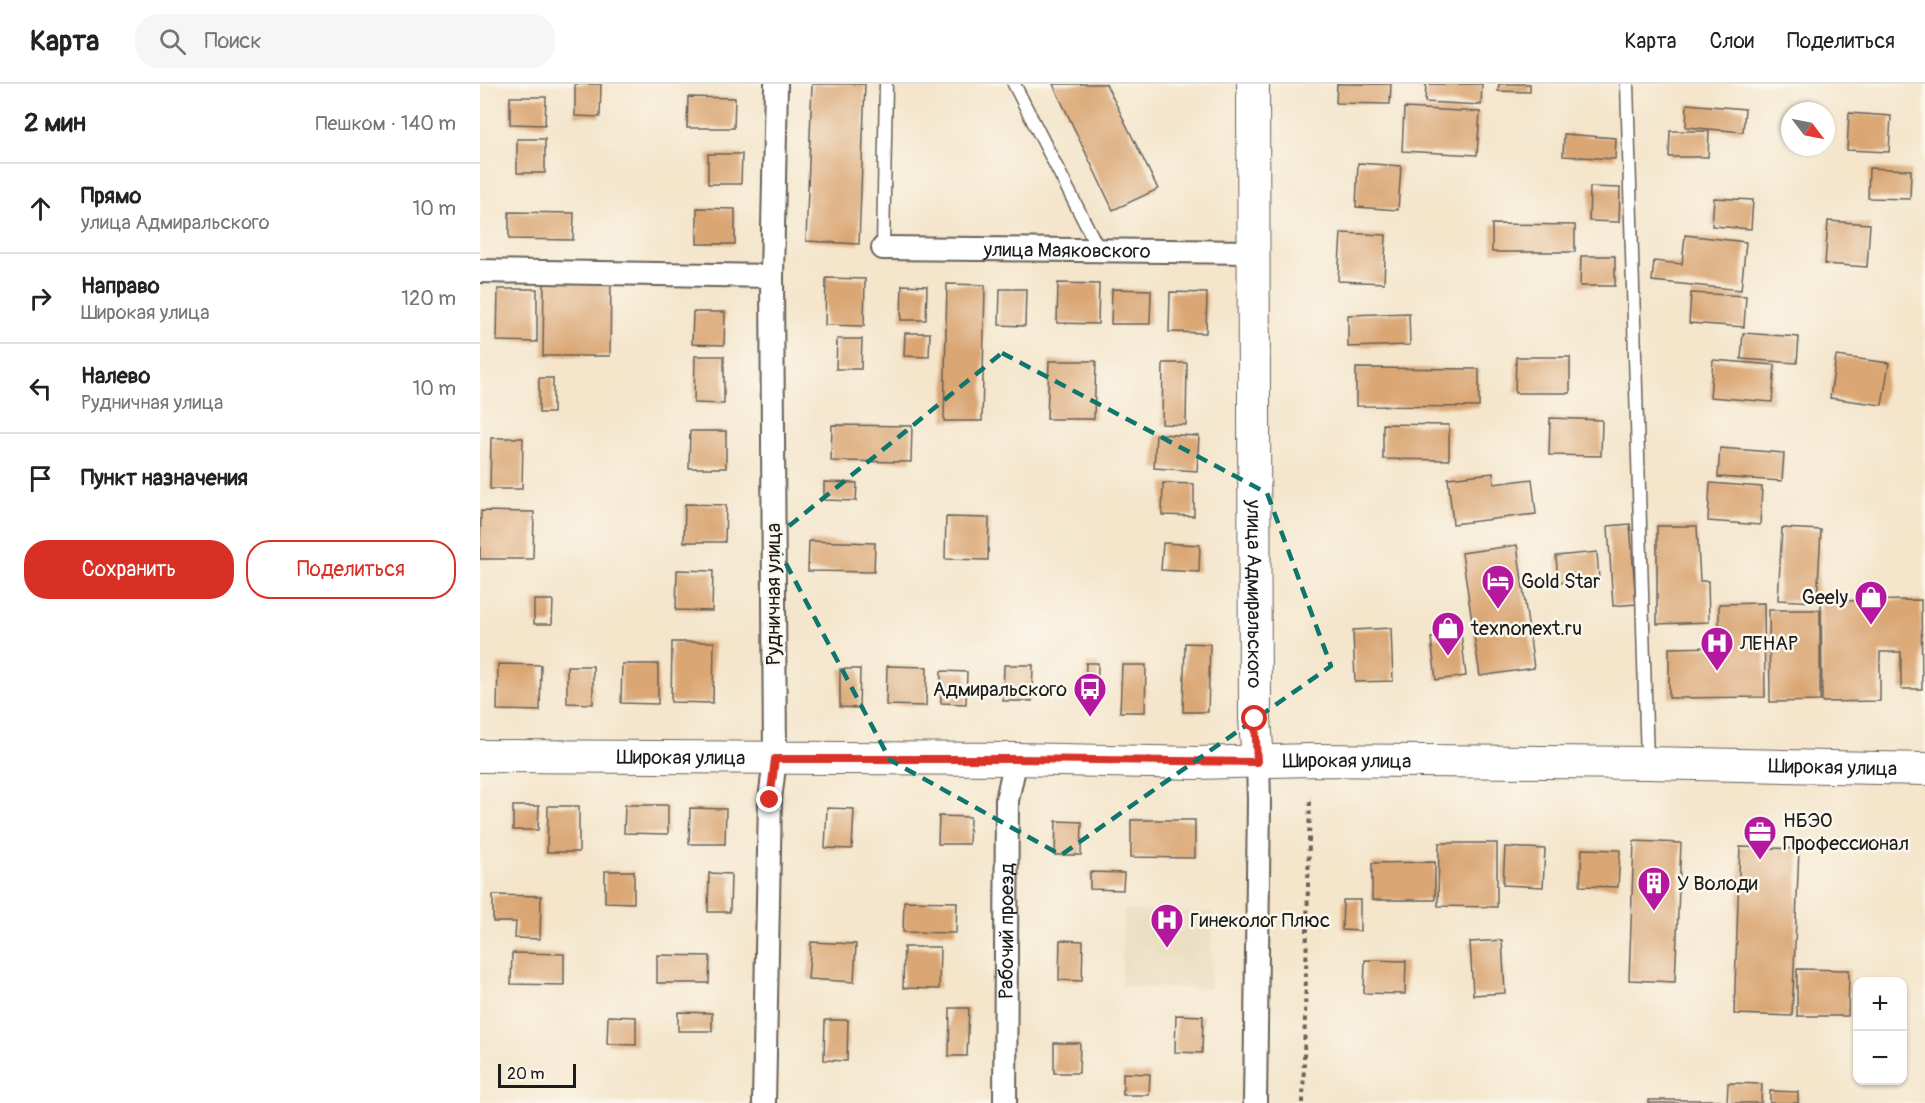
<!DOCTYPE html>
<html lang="ru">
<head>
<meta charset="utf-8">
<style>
	body { margin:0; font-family:Pangolin,sans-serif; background:#f6f6f6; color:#222 }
	.controls { position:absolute; right:18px; bottom:18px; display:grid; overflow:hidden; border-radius:12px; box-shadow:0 2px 4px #0004 }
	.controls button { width:54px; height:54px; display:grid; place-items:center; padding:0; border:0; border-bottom:2px solid #e0e0e0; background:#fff; color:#222; font:30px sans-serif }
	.compass { position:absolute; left:1301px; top:18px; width:54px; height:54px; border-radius:50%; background:#fff; box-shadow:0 2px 4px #0004; rotate:122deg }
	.scale { position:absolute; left:18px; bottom:15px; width:78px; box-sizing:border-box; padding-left:6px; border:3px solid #1c1c1c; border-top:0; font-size:16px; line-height:21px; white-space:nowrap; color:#1c1c1c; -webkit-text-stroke:4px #fbf7ec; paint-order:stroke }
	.stop { position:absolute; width:18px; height:18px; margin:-14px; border:4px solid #d93025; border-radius:50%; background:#fff }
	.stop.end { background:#d93025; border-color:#fff; box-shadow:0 2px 6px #0008 }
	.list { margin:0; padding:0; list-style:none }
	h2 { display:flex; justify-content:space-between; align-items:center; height:78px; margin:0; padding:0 24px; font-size:26px }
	h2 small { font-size:20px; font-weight:400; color:#767676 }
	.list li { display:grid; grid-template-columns:39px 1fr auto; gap:18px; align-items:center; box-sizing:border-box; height:90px; padding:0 24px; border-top:2px solid #e0e0e0 }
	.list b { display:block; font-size:22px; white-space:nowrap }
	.list p { margin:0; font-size:20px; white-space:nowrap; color:#767676 }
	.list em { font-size:20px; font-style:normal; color:#767676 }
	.actions { display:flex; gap:12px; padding:18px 24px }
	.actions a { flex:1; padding:14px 0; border:2px solid #d93025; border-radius:24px; text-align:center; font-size:21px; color:#d93025 }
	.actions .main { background:#d93025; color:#fff }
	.icon { flex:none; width:33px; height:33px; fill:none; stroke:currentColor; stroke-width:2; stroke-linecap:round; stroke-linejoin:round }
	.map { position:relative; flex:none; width:1445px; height:1019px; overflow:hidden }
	header { display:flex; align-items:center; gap:36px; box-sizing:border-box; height:84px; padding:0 30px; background:#fff; border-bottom:2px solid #e0e0e0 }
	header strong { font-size:28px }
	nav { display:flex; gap:33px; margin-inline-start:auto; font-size:21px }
	.search { width:420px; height:54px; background:#f6f6f6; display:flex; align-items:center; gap:15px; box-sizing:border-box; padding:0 21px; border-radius:24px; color:#767676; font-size:22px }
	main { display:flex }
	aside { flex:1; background:#fff }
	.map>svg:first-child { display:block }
	.built { fill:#e7daba }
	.building { fill:#daa673 }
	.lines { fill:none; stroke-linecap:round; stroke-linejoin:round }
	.lane-casing { stroke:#686259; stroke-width:15 }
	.street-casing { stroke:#686259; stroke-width:26 }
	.secondary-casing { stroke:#686259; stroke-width:34 }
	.path { stroke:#686259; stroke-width:4; stroke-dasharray:4.5 4.5; stroke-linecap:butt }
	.lane { stroke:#fff; stroke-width:12 }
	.street { stroke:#fff; stroke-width:22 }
	.secondary { stroke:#fff; stroke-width:32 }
	.route { stroke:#d93025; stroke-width:8 }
	.marked { fill:none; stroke:#0f766e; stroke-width:4.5; stroke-dasharray:12 8; stroke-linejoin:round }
	.labels { text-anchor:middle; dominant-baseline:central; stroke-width:5; stroke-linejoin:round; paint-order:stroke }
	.street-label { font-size:20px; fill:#1c1c1c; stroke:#fbf7ec }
	.poi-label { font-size:20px; fill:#1c1c1c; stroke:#fbf7ec; text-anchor:start }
</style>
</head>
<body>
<header>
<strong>Карта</strong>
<div class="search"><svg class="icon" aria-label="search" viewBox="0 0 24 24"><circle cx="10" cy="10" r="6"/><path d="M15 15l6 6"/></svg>Поиск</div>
<nav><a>Карта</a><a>Слои</a><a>Поделиться</a></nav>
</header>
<main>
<aside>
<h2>2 мин<small>Пешком · 140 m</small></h2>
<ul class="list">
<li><svg class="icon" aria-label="ahead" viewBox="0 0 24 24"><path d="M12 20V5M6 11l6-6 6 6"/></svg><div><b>Прямо</b><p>улица Адмиральского</p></div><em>10 m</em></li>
<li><svg class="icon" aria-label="right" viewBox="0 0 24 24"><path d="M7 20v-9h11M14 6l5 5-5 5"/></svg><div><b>Направо</b><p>Широкая улица</p></div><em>120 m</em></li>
<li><svg class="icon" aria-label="left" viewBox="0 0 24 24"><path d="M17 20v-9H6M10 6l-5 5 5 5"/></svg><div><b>Налево</b><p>Рудничная улица</p></div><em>10 m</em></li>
<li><svg class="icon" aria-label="arrive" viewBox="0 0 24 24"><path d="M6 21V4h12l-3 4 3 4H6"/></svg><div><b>Пункт назначения</b></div></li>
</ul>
<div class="actions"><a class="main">Сохранить</a><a>Поделиться</a></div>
</aside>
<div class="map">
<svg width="1445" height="1019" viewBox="0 0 1445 1019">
	<rect width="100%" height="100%" fill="#fbf7ec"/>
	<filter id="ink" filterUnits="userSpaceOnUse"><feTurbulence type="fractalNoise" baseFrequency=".0167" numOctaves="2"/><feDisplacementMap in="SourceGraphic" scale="12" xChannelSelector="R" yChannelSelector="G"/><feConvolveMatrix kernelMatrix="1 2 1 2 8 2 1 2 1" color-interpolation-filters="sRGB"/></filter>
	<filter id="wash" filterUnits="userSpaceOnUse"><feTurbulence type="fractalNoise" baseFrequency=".008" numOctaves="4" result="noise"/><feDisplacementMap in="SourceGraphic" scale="24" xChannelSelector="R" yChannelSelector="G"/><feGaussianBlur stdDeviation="1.35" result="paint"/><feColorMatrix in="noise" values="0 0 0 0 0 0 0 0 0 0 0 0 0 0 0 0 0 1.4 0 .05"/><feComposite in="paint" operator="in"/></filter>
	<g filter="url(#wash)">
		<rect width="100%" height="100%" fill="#f4e5cb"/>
		<path class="built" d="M644 826 733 828 730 905 641 902Z"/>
		<g id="blocks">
			<g class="building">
				<path d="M95 0H121L120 33 95 32Z"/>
				<path d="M332 0H385L379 160 326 157Z"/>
				<path d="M573 0H626L678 105 633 126Z"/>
				<path d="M857 0H911L910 20 856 19Z"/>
				<path d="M946 0H1002L1001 21 945 18Z"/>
				<path d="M1019 0H1050V8L1018 7Z"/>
				<path d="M30 13H66L65 41 30 40Z"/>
				<path d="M208 13 255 14 254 44H207Z"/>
				<path d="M1207 20 1265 25 1263 48 1206 43Z"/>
				<path d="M924 24 1000 28 997 71 922 67Z"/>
				<path d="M1369 29 1411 32 1409 68 1367 66Z"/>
				<path d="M1190 47H1229L1228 73H1189Z"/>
				<path d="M1084 50 1136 54 1135 75 1083 72Z"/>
				<rect x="37" y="55" width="28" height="34"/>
				<path d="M228 70H262L261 100H228Z"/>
				<path d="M878 79 921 82 918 126 876 123Z"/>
				<path d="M1389 84 1431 86 1430 115 1388 114Z"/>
				<path d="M1110 103 1140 104 1139 138 1109 137Z"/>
				<path d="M1234 114 1273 116 1271 145 1232 142Z"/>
				<path d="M217 124 255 125V160H217Z"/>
				<path d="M29 128 94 129 93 156 29 155Z"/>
				<path d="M1348 137 1390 140 1387 183 1345 180Z"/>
				<path d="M1012 140 1095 141V168H1012Z"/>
				<path d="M861 149 906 151 904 199 858 197Z"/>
				<path d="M1205 151 1266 158 1261 206 1172 197 1174 177 1202 180Z"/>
				<path d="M1101 172H1135V202H1100Z"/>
				<path d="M64 194 131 195 130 272H63Z"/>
				<path d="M346 194 385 195 384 242 345 241Z"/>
				<path d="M578 199 619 200 618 240 577 239Z"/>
				<path d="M467 200 505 201 502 337H464Z"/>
				<path d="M422 201 447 202 446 236H421Z"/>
				<path d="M18 205H57V258L17 257Z"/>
				<path d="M520 205H546L545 242 519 241Z"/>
				<path d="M632 205 671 206 670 240H631Z"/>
				<path d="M690 208 727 209 726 249 689 248Z"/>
				<path d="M1211 209 1266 212 1264 243 1209 239Z"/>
				<path d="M213 228H245L244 261 212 260Z"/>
				<path d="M929 229 930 261 868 263V231Z"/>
				<path d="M425 249H450L449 273 424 272Z"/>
				<path d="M1263 249 1319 253 1317 279 1261 275Z"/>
				<path d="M357 255H382L381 285H356Z"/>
				<path d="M215 272H244V320L214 319Z"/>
				<path d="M1356 272 1409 279 1402 321 1350 314Z"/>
				<path d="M1036 273H1090V309H1035Z"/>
				<path d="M1233 276 1295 281 1292 318 1230 313Z"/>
				<path d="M569 277H616L614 335H567Z"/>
				<path d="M683 279H707L706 341 682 340Z"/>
				<path d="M876 284 999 285V323L876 322Z"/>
				<rect x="59" y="294" width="14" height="35"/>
				<path d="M1070 334 1122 336 1121 372 1069 371Z"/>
				<path d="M903 340 969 341V376L903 375Z"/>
				<path d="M352 341 432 342 431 378 351 377Z"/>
				<path d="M210 347H246V384H209Z"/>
				<path d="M676 350 719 352 717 387 674 384Z"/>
				<path d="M11 354H43L42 405H10Z"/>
				<path d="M1240 364 1304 369 1302 397 1238 393Z"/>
				<path d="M1013 389 1014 400 1052 395 1056 430 973 440 968 394Z"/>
				<path d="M344 398 377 399 376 417 344 416Z"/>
				<path d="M683 399 714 400V432L682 431Z"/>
				<path d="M1230 399 1282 403 1280 441 1228 437Z"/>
				<path d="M205 420 246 421 245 458H204Z"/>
				<path d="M1 427 54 428 53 475H0Z"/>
				<path d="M466 433 509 434 508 476 465 475Z"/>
				<path d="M1150 440 1156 520 1133 522 1128 442Z"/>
				<path d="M1177 442H1217L1220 497H1228L1229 538 1177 540Z"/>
				<path d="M1302 444 1341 446 1337 518 1298 516Z"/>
				<path d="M329 457 395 459 394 488 328 487Z"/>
				<path d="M683 459 720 461 719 488 681 486Z"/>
				<path d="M1037 461 1054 584 1000 592 982 469Z"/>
				<path d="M1117 468 1119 495 1078 499 1076 472Z"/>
				<path d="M197 486 233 487 232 527 196 526Z"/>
				<path d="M54 516H73L72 540H54Z"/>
				<path d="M1441 516 1442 605H1421V568H1400V617L1342 618 1341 517Z"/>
				<path d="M1284 519 1285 613 1189 614V564L1239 563V520Z"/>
				<path d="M1289 526H1340V617L1290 618Z"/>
				<path d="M911 544 913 597 875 598 873 546Z"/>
				<path d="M981 549 986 592 956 596 951 554Z"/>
				<path d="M192 558H234L233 619 191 618Z"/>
				<path d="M705 559 730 560 728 628H703Z"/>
				<path d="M606 579H618L617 617H605Z"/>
				<path d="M18 580 61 581 60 627 17 626Z"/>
				<path d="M142 580H178V620L141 619Z"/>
				<path d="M524 581H553L552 617H523Z"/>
				<path d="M642 581H666L665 628H640Z"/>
				<path d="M87 582H113V620L87 619Z"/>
				<path d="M407 582 447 583 446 622 406 621Z"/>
				<path d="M360 585H380L379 624 360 623Z"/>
				<path d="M461 587 487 588 486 620 461 619Z"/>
				<path d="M145 721H188V750L144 749Z"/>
				<path d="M33 722H59L58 746H33Z"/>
				<path d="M68 722H99V768H67Z"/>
				<path d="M210 724 246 725 245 760H209Z"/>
				<path d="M347 724 374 725 372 765 345 764Z"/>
				<path d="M459 732 490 733 489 760H458Z"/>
				<path d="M651 736H715V774L651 773Z"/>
				<path d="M576 737 602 738 601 771H575Z"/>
				<path d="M1154 757 1201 759 1195 898 1149 896Z"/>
				<path d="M959 759H1017V823L958 822Z"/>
				<path d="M1025 763 1065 765 1063 803 1023 801Z"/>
				<path d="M1260 763 1319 765 1312 932 1254 930Z"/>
				<path d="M1102 765 1140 766 1138 803 1100 802Z"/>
				<path d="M955 778V816H892V779Z"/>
				<path d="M125 787H154V819L125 818Z"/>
				<path d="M610 788 644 789 643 806 610 805Z"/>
				<path d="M229 789 251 790 250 828H228Z"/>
				<path d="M13 811 61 812 60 855 35 854 36 838H13Z"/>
				<path d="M863 816H880V847L862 846Z"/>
				<path d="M424 817 477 818 476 849 423 848Z"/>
				<path d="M580 856 603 857 602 897 579 896Z"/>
				<path d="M1022 856 1025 909 993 911 990 858Z"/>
				<path d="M331 858 376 860 374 898 328 895Z"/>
				<path d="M424 863H460L459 905 423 904Z"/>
				<path d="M32 869 84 870V901L31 900Z"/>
				<path d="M177 871 230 872 229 899H177Z"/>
				<path d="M885 876 926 877 925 910 884 909Z"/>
				<path d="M1317 885 1369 886 1368 932H1317Z"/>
				<path d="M470 924H489L487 972H469Z"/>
				<path d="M198 928 232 929V947H198Z"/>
				<path d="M696 931 723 932 722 969 695 968Z"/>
				<path d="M128 932 156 933V961L127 960Z"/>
				<path d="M345 936H368L367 977 344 976Z"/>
				<path d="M574 959H600L599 989H574Z"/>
				<path d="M643 989 670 990 669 1011H643Z"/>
				<path d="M1248 999 1282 1000 1281 1019H1247Z"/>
				<path d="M1290 1007 1318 1008V1019H1290Z"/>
				<rect x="1169" y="1016" width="70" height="3"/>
			</g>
		</g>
	</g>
	<g filter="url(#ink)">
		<use href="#blocks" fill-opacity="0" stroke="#686259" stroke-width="1.5"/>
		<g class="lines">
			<g class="lane-casing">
				<g id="lane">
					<path d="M534 0 619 166"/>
					<path d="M1147 0 1167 678"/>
					<path d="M403 164 406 0"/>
				</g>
			</g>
			<g class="street-casing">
				<g id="street">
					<path id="s1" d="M403 164 773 168"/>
					<path d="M0 187 292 192"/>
					<path d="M284 1019 290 716 295 675 292 192 296 0"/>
					<path id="s2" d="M525 1019 527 716 536 675"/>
					<path d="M775 1019 779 717 778 678"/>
				</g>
			</g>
			<g class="secondary-casing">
				<g id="secondary">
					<path id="s3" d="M773 0 775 635 778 678"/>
					<path id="s4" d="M0 672 536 675 717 679 831 676 1167 679 1445 685"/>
				</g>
			</g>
			<path class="path" d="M823 1019 830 713"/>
			<use href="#lane" class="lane"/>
			<use href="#street" class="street"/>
			<use href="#secondary" class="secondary"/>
		</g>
	</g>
	<g class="lines" filter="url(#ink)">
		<path class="route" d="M290 716 295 675H536L777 678 775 635"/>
	</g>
	<path class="marked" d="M522 269 787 409 851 582 581 771 410 676 293 455Z"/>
	<defs>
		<g id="hotel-pin" transform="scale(1.725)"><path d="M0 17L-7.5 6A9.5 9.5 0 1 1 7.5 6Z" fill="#b5179e" stroke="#fbf7ec"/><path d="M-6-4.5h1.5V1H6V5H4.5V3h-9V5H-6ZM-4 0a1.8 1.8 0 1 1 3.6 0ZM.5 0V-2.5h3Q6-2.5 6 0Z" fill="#fff"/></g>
		<g id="shop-pin" transform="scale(1.725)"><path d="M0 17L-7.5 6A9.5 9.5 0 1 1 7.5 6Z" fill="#b5179e" stroke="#fbf7ec"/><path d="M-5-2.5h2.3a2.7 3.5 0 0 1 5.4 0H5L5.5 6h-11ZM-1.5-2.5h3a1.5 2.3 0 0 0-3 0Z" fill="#fff"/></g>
		<g id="hospital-pin" transform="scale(1.725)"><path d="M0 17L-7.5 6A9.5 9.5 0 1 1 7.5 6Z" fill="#b5179e" stroke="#fbf7ec"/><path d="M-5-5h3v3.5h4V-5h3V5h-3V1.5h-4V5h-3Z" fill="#fff"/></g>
		<g id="bus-pin" transform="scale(1.725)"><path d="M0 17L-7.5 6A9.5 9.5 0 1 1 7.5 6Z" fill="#b5179e" stroke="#fbf7ec"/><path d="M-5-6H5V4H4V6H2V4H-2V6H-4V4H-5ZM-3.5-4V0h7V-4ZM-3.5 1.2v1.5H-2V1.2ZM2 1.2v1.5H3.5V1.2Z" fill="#fff"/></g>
		<g id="office-pin" transform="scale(1.725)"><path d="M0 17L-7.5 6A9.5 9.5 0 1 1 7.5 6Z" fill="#b5179e" stroke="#fbf7ec"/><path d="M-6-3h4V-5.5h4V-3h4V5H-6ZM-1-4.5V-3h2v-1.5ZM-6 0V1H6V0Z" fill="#fff"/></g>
		<g id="building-pin" transform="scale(1.725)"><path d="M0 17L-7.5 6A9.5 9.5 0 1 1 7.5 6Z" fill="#b5179e" stroke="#fbf7ec"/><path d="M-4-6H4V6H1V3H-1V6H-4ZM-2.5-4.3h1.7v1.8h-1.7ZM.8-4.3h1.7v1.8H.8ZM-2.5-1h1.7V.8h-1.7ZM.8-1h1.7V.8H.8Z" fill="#fff"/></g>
	</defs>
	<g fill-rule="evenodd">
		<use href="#hotel-pin" x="1018" y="497"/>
		<use href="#shop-pin" x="1391" y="513"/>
		<use href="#shop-pin" x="968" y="544"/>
		<use href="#hospital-pin" x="1237" y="559"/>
		<use href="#bus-pin" x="610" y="605"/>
		<use href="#office-pin" x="1280" y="748"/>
		<use href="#building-pin" x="1174" y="799"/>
		<use href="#hospital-pin" x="687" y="836"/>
	</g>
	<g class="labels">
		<g class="street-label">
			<text stroke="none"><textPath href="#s1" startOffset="184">улица Маяковского</textPath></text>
			<text transform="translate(293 510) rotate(-90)">Рудничная улица</text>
			<text stroke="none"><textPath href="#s3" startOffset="510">улица Адмиральского</textPath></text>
			<text stroke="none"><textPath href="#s4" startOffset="201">Широкая улица</textPath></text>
			<text stroke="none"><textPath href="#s4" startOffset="867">Широкая улица</textPath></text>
			<text stroke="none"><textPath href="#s4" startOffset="1353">Широкая улица</textPath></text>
			<text stroke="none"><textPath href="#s2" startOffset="172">Рабочий проезд</textPath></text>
		</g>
		<g class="poi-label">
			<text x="1041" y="497">Gold Star</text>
			<text x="1368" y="513" text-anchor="end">Geely</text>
			<text x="991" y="544">texnonext.ru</text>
			<text x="1260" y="559">ЛЕНАР</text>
			<text x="587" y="605" text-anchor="end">Адмиральского</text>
			<text x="1303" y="736">НБЭО<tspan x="1303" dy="23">Профессионал</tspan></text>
			<text x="1197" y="799">У Володи</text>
			<text x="710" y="836">Гинеколог Плюс</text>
		</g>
	</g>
</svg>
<div class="controls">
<button>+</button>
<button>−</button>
</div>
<svg class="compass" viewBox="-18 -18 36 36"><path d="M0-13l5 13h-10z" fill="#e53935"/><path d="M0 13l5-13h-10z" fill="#767676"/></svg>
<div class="scale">20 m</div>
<div class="stop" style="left:775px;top:635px"></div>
<div class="stop end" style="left:290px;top:716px"></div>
</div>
</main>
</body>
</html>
